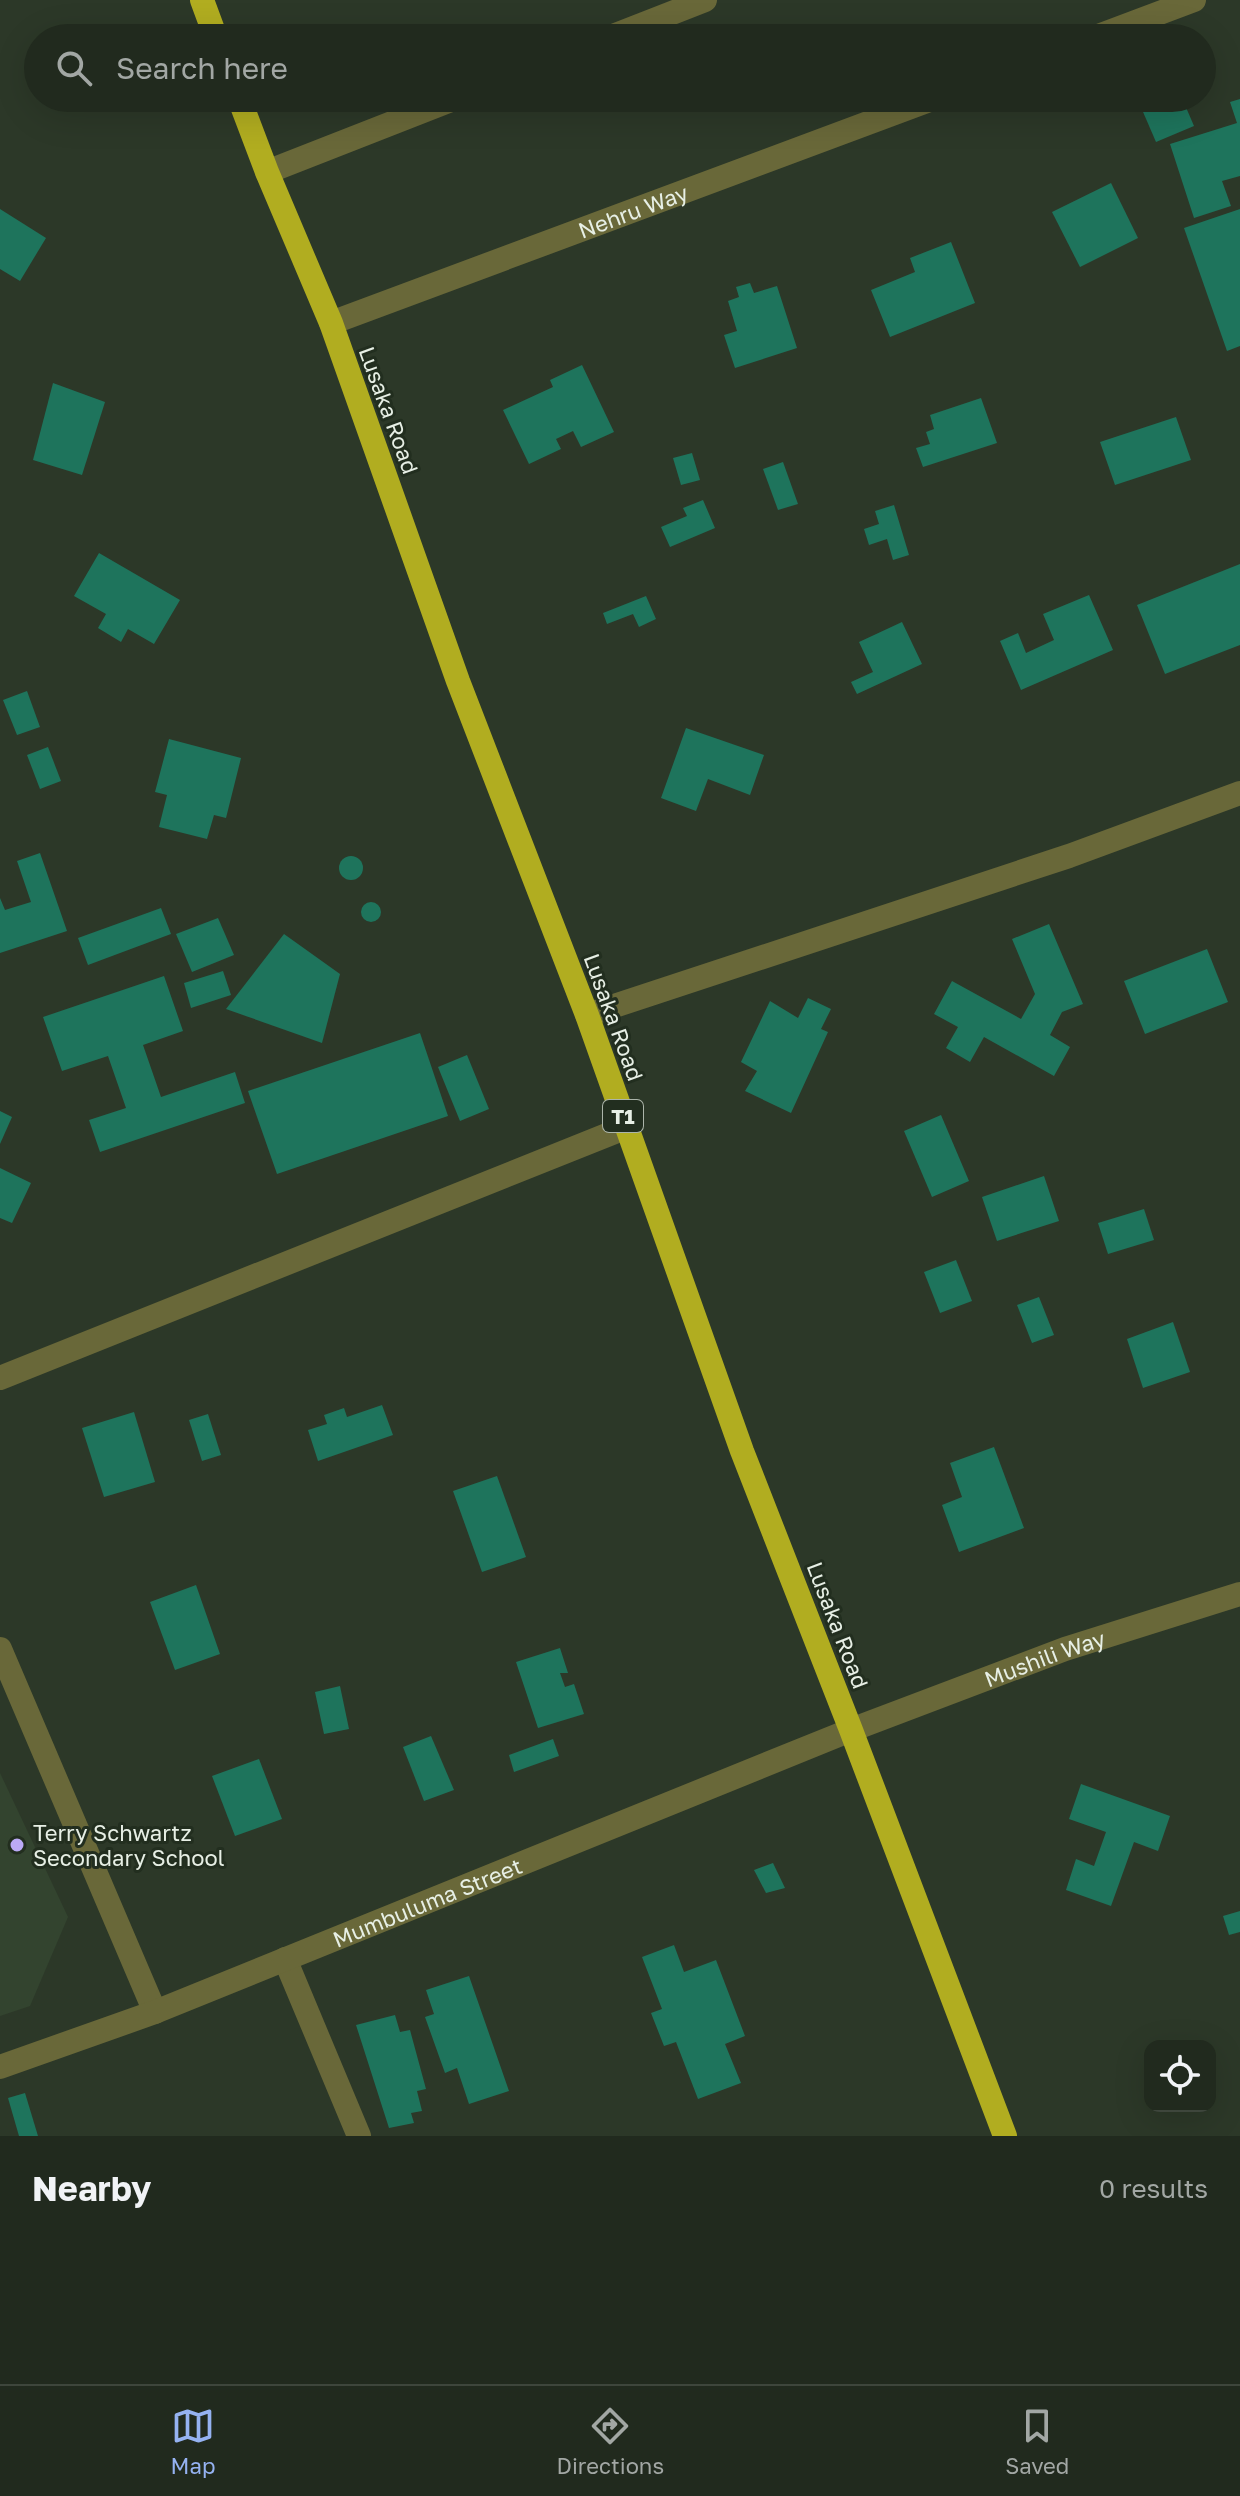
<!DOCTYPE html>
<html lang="en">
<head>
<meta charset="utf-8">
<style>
	body { margin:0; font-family:"Golos Text",sans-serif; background:#2d362b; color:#f1f3f6 }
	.controls { position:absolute; right:24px; bottom:24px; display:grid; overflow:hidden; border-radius:16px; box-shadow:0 8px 32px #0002 }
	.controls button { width:72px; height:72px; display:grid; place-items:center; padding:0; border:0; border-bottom:2px solid #3e463c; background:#212a1e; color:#f1f3f6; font:40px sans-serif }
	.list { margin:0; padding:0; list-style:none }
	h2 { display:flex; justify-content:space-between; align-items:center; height:104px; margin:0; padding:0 32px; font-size:34px }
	h2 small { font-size:26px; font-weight:400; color:#a2a7a4 }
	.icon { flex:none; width:44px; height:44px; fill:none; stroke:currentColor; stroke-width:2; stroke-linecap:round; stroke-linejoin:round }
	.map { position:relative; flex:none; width:1240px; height:2136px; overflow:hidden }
	.search { position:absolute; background:#212a1e; box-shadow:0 8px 32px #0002; left:24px; right:24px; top:24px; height:88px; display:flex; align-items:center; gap:20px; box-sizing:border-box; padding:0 28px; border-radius:44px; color:#a2a7a4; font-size:30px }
	.sheet { height:248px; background:#212a1e }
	nav { display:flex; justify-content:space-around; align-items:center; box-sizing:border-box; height:112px; border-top:2px solid #3e463c; background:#212a1e; font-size:22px; color:#a2a7a4 }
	nav a { display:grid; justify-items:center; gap:4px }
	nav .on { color:#95b2f1 }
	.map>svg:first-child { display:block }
	.built { fill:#33442f }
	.building { fill:#1e745c }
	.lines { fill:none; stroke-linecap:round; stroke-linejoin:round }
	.minor { stroke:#696839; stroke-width:24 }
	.highway { stroke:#b1ad20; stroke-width:24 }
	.poi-dot { fill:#bbaaf6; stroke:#222e1f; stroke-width:3 }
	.labels { text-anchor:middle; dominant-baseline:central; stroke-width:6; stroke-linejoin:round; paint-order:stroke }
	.shield { fill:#222e1f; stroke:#acb5aa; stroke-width:2 }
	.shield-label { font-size:20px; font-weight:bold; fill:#e7efe5 }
	.street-label { font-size:22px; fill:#e7efe5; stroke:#222e1f }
	.poi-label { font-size:22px; fill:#e7efe5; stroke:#222e1f; text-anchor:start }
</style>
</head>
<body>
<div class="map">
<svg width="1240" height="2136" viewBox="0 0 1240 2136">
	<rect width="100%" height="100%" fill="#2c3828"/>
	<path class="built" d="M0 1773 68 1917 30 2006 0 2016Z"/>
	<g class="building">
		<path d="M1171 31 1174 38H1154Z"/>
		<path d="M1137 98H1182L1194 126 1156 142Z"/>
		<path d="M1240 99V176L1222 181 1231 206 1194 218 1170 144 1237 123 1230 102Z"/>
		<path d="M1111 183 1138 238 1080 267 1052 212Z"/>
		<path d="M0 209 46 238 20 281 0 269Z"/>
		<path d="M1240 209V346L1227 351 1184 228Z"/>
		<path d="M951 242 975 303 890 337 871 290 915 272 910 258Z"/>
		<path d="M750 283 754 293 777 286 797 348 735 368 724 335 737 331 728 301 739 297 736 287Z"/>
		<path d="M582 365 614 432 581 447 573 431 556 439 561 449 529 464 503 410 553 387 550 380Z"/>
		<path d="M53 383 105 402 82 475 33 460Z"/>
		<path d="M981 398 997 443 923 467 916 448 930 444 926 432 934 429 930 415Z"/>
		<path d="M1176 417 1191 460 1115 485 1100 442Z"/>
		<path d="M692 453 700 480 681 485 673 458Z"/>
		<path d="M783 462 798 504 778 510 763 469Z"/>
		<path d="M703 500 715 528 670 547 661 527 687 516 683 508Z"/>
		<path d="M894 505 909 555 893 560 887 539 869 545 864 529 879 524 875 511Z"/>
		<path d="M99 553 180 600 154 644 128 629 121 642 98 628 106 614 74 596Z"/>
		<path d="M1240 564V645L1165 674 1137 605Z"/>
		<path d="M1089 595 1113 650 1021 690 1000 641 1018 633 1026 653 1054 640 1043 614Z"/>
		<path d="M646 596 656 619 639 627 633 614 607 624 603 613Z"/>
		<path d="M902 622 922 664 857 694 851 682 873 672 859 642Z"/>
		<path d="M27 691 40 727 17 735 3 700Z"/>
		<path d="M686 728 764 755 750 795 708 779 696 811 661 798Z"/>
		<path d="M169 739 241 758 226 818 214 815 207 839 159 827 167 795 155 792Z"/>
		<path d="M48 747 61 781 40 789 27 755Z"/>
		<path d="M40 853 67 931 0 953V898L5 910 31 902 17 861Z"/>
		<circle cx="351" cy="868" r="12"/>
		<circle cx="371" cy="912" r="10"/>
		<path d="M161 908 171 934 88 965 78 938Z"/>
		<path d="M218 918 234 955 192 972 176 934Z"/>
		<path d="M1049 924 1083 1004 1062 1012 1050 1035 1070 1047 1054 1076 984 1037 970 1062 946 1048 958 1027 934 1014 952 981 1021 1019 1035 994 1012 939Z"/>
		<path d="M284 934 340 974 322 1043 226 1009Z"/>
		<path d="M1207 949 1228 1002 1145 1034 1124 981Z"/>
		<path d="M223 971 231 995 191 1008 184 983Z"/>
		<path d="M164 976 183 1031 143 1045 161 1097 235 1072 245 1103 100 1152 89 1120 126 1108 108 1056 62 1071 43 1017Z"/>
		<path d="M808 998 831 1009 821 1029 828 1032 791 1113 745 1091 757 1071 741 1062 770 1001 798 1018Z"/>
		<path d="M420 1033 448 1116 277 1174 248 1091Z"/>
		<path d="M467 1055 489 1109 460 1121 438 1067Z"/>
		<path d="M0 1111 12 1117 0 1144Z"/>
		<path d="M941 1115 969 1181 932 1197 904 1131Z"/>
		<path d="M0 1168 31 1183 12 1223 0 1218Z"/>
		<path d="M1044 1176 1059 1221 997 1241 982 1197Z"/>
		<path d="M1144 1209 1154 1240 1108 1254 1098 1223Z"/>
		<path d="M956 1260 972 1301 940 1313 924 1272Z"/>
		<path d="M1039 1297 1054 1335 1032 1343 1017 1305Z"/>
		<path d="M1173 1322 1190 1372 1143 1388 1127 1339Z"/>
		<path d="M382 1405 393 1435 318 1461 308 1430 327 1424 324 1415 344 1408 347 1417Z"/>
		<path d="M134 1412 155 1482 104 1497 82 1428Z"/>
		<path d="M208 1414 221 1455 202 1461 189 1420Z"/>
		<path d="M994 1447 1024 1528 959 1552 942 1505 962 1497 950 1463Z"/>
		<path d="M497 1476 526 1557 482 1572 453 1491Z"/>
		<path d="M196 1585 220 1654 175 1670 150 1602Z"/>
		<path d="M560 1648 568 1673H560L565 1687 574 1684 584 1714 538 1728 516 1662Z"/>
		<path d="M340 1686 349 1729 324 1734 315 1692Z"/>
		<path d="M431 1736 454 1790 424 1801 403 1747Z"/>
		<path d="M553 1739 559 1756 514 1772 509 1755Z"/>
		<path d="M259 1759 282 1819 235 1836 212 1776Z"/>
		<path d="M1081 1784 1170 1816 1158 1851 1134 1842 1111 1906 1066 1890 1076 1859 1094 1866 1106 1832 1069 1819Z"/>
		<path d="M773 1863 785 1888 766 1893 754 1870Z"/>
		<path d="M1240 1911V1932L1229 1935 1223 1916Z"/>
		<path d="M674 1945 684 1972 716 1960 745 2036 725 2044 741 2083 698 2099 676 2042 664 2046 651 2013 662 2009 642 1957Z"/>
		<path d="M469 1976 509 2091 469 2104 457 2068 445 2073 425 2017 434 2014 426 1990Z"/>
		<path d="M395 2015 400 2032 410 2030 426 2089 417 2091 422 2111 411 2113 414 2123 389 2128 356 2025Z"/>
		<path d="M25 2093 38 2136H19L8 2098Z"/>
	</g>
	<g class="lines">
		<g class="minor">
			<path d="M608 38 705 0"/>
			<path d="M1093 38 1194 0"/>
			<path d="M267 172 456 98"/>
			<path id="s1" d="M331 323 935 98"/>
			<path d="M587 1015 1069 856 1240 793"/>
			<path d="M0 1378 627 1127"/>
			<path d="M0 1649 155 2012"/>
			<path d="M285 1959 359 2136"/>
			<path id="s2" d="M0 2067 155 2012 851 1730 1065 1649 1240 1594"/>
		</g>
		<g class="highway">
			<path d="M202 0 216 38"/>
			<path d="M239 98 267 172 331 323 458 681 587 1015 742 1451 851 1730 1005 2136"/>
		</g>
	</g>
	<circle class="poi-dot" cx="17" cy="1845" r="8"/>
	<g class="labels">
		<rect class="shield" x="603" y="1100" width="40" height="32" rx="6"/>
		<g class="shield-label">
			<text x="623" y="1116">T1</text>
		</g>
		<g class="street-label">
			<text stroke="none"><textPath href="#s1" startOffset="322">Nehru Way</textPath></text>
			<text transform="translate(389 410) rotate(70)">Lusaka Road</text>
			<text transform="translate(614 1017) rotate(70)">Lusaka Road</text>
			<text transform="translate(838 1625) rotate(69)">Lusaka Road</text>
			<text stroke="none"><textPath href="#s2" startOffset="1122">Mushili Way</textPath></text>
			<text stroke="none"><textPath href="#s2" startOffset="458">Mumbuluma Street</textPath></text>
		</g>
		<g class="poi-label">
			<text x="33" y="1832">Terry Schwartz<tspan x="33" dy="25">Secondary School</tspan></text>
		</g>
	</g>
</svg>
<div class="controls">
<button><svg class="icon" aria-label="locate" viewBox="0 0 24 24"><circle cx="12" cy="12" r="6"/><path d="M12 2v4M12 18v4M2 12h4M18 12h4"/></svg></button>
</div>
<div class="search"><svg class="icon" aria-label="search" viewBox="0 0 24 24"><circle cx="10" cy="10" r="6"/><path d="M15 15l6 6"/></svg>Search here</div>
</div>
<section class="sheet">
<h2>Nearby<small>0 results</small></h2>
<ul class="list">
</ul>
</section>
<nav>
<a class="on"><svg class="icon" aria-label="map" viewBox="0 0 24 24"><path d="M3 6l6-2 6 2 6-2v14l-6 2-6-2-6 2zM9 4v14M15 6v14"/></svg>Map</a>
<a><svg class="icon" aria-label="directions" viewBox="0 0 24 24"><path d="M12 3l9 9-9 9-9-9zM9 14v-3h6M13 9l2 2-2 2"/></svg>Directions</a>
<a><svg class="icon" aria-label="saved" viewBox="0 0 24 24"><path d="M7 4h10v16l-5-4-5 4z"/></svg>Saved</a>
</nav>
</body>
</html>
